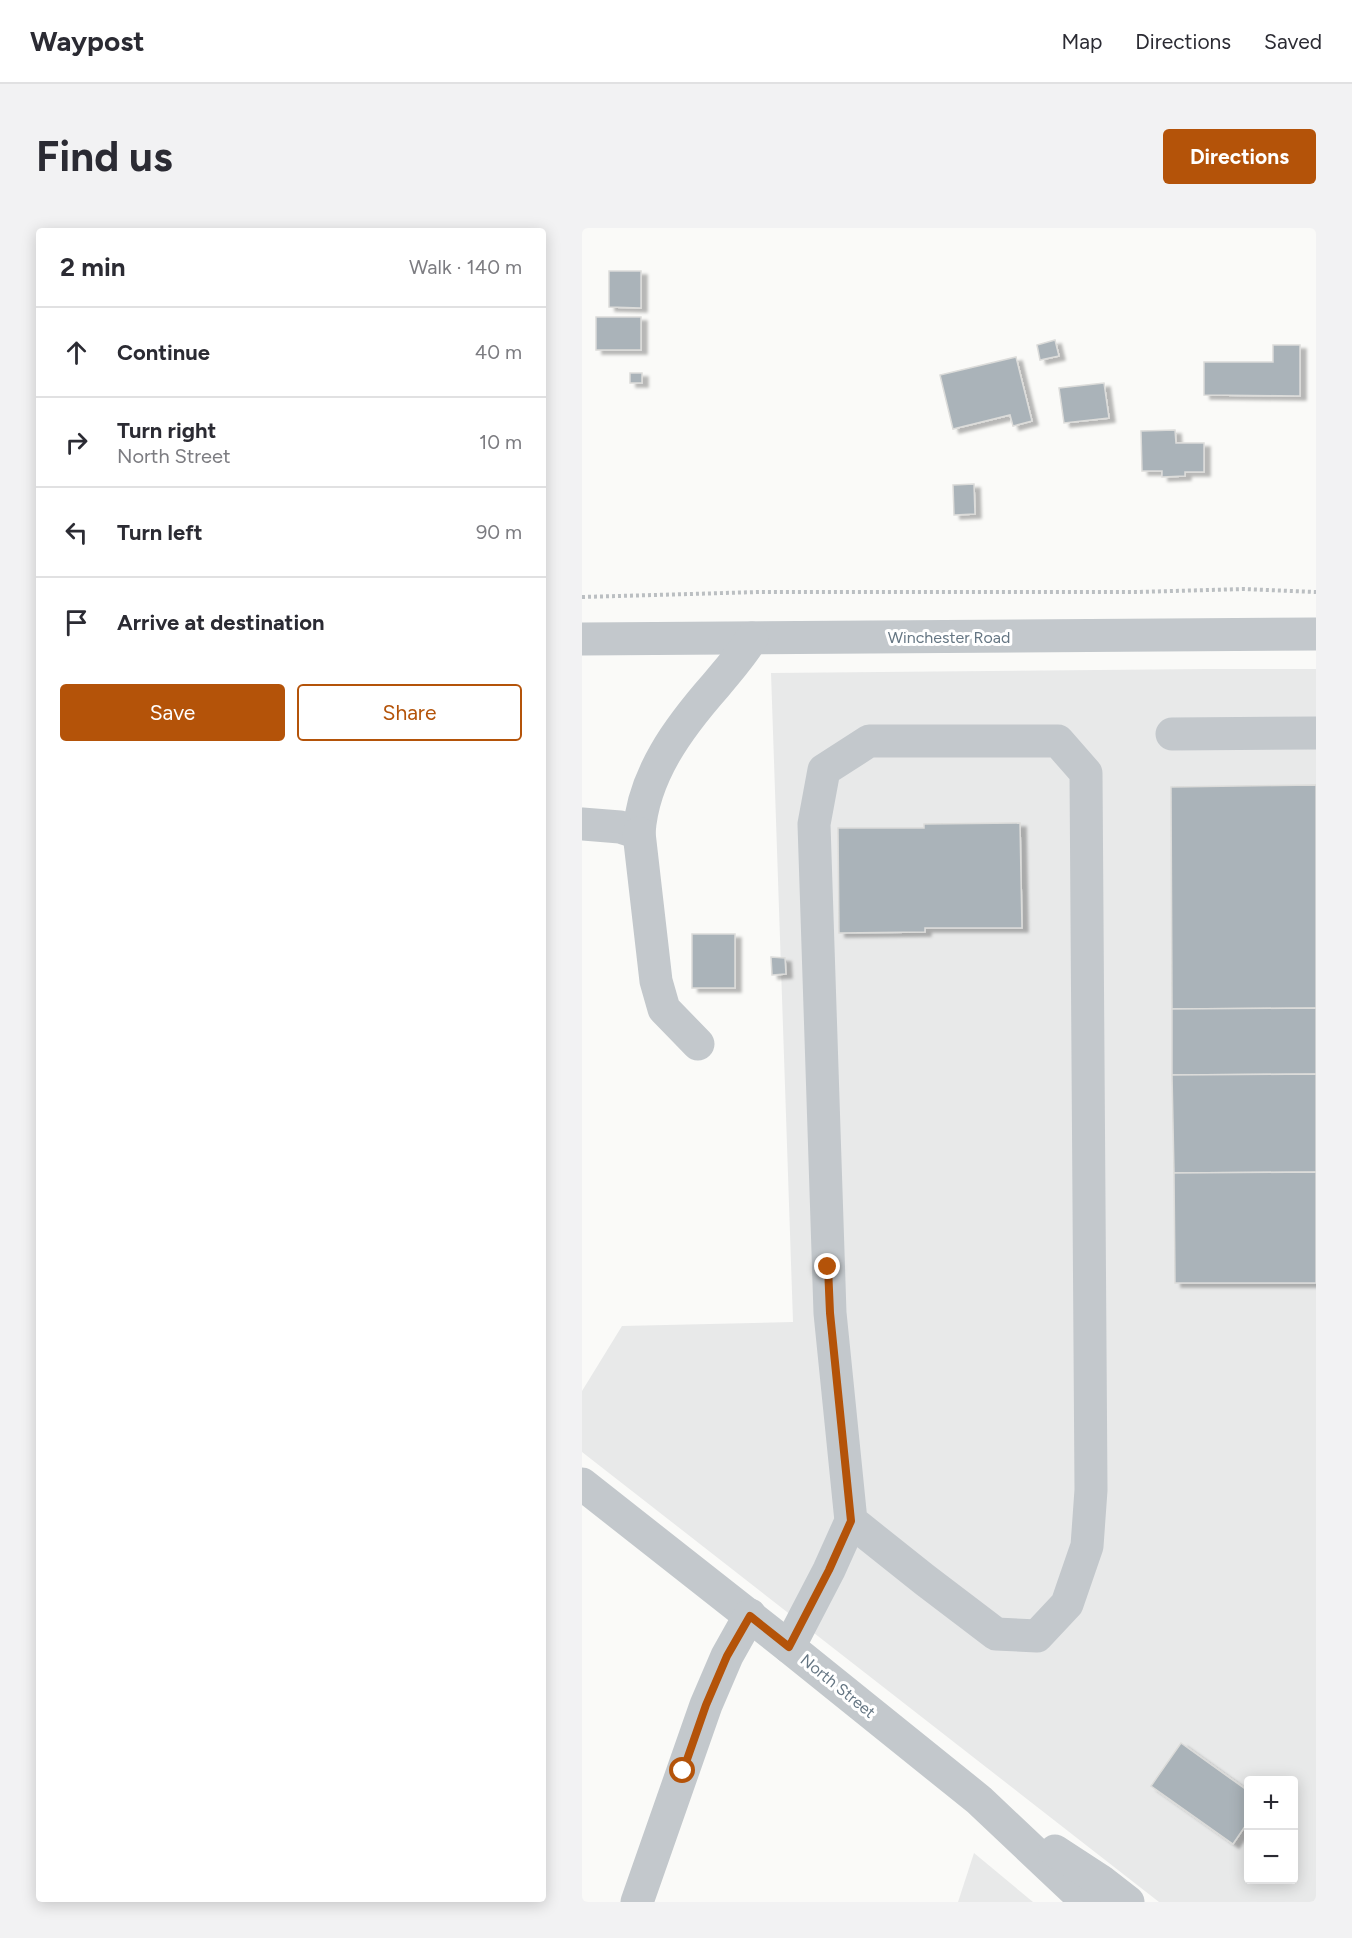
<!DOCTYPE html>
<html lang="en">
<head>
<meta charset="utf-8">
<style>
	body { margin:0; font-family:Figtree,sans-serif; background:#f2f2f3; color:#2b2b33 }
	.controls { position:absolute; right:18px; bottom:18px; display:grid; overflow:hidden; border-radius:6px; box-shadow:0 3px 15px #0003 }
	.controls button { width:54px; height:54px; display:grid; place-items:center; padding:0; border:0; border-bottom:2px solid #e1e1e2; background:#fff; color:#2b2b33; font:30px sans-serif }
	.stop { position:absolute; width:18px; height:18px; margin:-14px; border:4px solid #b45309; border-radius:50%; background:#fff }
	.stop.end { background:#b45309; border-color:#fff; box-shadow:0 2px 6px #0008 }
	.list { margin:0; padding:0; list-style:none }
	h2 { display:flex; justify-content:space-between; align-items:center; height:78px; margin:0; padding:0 24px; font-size:26px }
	h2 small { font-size:20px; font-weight:400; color:#7c7c81 }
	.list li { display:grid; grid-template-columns:39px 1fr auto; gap:18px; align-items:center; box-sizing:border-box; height:90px; padding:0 24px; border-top:2px solid #e1e1e2 }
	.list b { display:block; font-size:22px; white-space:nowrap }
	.list p { margin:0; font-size:20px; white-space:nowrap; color:#7c7c81 }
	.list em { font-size:20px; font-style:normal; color:#7c7c81 }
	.actions { display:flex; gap:12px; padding:18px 24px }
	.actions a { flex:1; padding:14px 0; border:2px solid #b45309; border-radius:6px; text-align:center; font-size:21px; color:#b45309 }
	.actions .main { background:#b45309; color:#fff }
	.icon { flex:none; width:33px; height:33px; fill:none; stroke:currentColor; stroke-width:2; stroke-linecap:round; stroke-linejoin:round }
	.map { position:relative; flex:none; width:734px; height:1674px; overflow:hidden; border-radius:6px }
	header { display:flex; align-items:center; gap:36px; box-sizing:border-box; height:84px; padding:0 30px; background:#fff; border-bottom:2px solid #e1e1e2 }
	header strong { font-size:28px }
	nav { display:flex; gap:33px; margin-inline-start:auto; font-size:21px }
	.intro { display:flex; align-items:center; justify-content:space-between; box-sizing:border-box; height:144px; padding:0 36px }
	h1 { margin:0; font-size:42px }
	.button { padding:15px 27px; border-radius:6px; background:#b45309; color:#fff; font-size:21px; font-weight:700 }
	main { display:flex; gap:36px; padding:0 36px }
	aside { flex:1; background:#fff; border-radius:6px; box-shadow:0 3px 15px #0003 }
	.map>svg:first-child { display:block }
	.built { fill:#e8e9e9; fill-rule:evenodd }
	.building { fill:#aab3b9; stroke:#dcdcda; stroke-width:1.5; filter:url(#shadow) }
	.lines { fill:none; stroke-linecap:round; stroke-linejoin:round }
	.path { stroke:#bbbfc2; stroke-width:4; stroke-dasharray:3 3; stroke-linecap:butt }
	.minor { stroke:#c3c8cc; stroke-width:33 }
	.route { stroke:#b45309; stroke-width:8 }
	.labels { text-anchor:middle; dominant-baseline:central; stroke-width:6; stroke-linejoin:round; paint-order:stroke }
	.street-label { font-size:16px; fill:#657683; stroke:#fff }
</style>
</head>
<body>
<header>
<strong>Waypost</strong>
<nav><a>Map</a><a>Directions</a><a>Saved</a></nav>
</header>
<div class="intro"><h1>Find us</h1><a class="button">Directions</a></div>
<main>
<aside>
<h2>2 min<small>Walk · 140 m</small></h2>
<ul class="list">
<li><svg class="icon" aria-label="ahead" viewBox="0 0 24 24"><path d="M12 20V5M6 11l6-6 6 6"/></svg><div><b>Continue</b></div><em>40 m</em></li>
<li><svg class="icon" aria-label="right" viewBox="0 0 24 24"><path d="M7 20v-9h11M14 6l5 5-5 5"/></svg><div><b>Turn right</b><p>North Street</p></div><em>10 m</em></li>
<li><svg class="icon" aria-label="left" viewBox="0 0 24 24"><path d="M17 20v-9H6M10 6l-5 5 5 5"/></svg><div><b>Turn left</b></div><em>90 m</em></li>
<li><svg class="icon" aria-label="arrive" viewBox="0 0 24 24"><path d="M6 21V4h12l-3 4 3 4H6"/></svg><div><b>Arrive at destination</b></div></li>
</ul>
<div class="actions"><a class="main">Save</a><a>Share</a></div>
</aside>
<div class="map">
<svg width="734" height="1674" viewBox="0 0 734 1674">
	<defs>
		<filter id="shadow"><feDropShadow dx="6" dy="4" stdDeviation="1.5" flood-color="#0004"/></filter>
	</defs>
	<rect width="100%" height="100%" fill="#fafaf8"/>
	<g class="built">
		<path d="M625 441H734V1674H577L0 1224V1163L40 1098 211 1094 189 445ZM666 1552H712V1652H666Z"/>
		<path d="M392 1625 451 1674H376Z"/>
	</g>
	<g class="building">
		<path d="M27 43H59V80L27 79Z"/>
		<rect x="14" y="89" width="45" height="33"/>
		<path d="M473 112 477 128 458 132 455 117Z"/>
		<path d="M691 117H718V168L622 167V134H691Z"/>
		<path d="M434 129 450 193 431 198 428 187 371 201 358 147Z"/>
		<rect x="48" y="145" width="12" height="10"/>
		<path d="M522 155 527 190 482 195 477 160Z"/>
		<path d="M593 202 594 215H622V244H603V248L580 249V243H560L559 203Z"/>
		<path d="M392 256 393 286 372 287 371 257Z"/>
		<path d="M734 557V780L590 781 589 559Z"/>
		<path d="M438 595 440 700H343V704L257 705 256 600H342V596Z"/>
		<rect x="110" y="706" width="43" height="54"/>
		<path d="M189 729 203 730 204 746 190 747Z"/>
		<path d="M734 780V846L590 847V781Z"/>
		<path d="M734 846V944L592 945 590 847Z"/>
		<path d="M734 944V1055H593L592 945Z"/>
		<path d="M599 1515 666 1563V1594L651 1616 569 1558Z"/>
	</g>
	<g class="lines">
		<path class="path" d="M0 369 178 364H556L662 361 734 364"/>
		<g class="minor">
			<path d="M0 411 734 406"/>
			<path d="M590 506 734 505"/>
			<path d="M0 596 38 599 57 605C61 547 97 499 134 457 147 441 160 427 170 410"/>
			<path d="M57 605 74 753 82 781 116 816"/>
			<path d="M0 1256 207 1419 397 1572 505 1674"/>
			<path d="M207 1419 247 1342 269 1293 248 1085 232 596 242 542 287 513H476L504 545 509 1262 505 1318 485 1376 455 1408 414 1406 343 1352 269 1293"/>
			<path d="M473 1623 519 1653 546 1674"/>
			<path d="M55 1674 124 1477 145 1428 168 1387"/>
		</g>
	</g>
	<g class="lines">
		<path class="route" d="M101 1543 124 1477 145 1428 168 1388 207 1419 247 1342 269 1293 248 1085 246 1039"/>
	</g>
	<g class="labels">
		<g class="street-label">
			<text x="367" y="409">Winchester Road</text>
			<text transform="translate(256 1458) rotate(39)">North Street</text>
		</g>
	</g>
</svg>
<div class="controls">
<button>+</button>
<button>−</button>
</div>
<div class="stop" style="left:101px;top:1543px"></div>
<div class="stop end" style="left:246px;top:1039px"></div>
</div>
</main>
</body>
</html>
